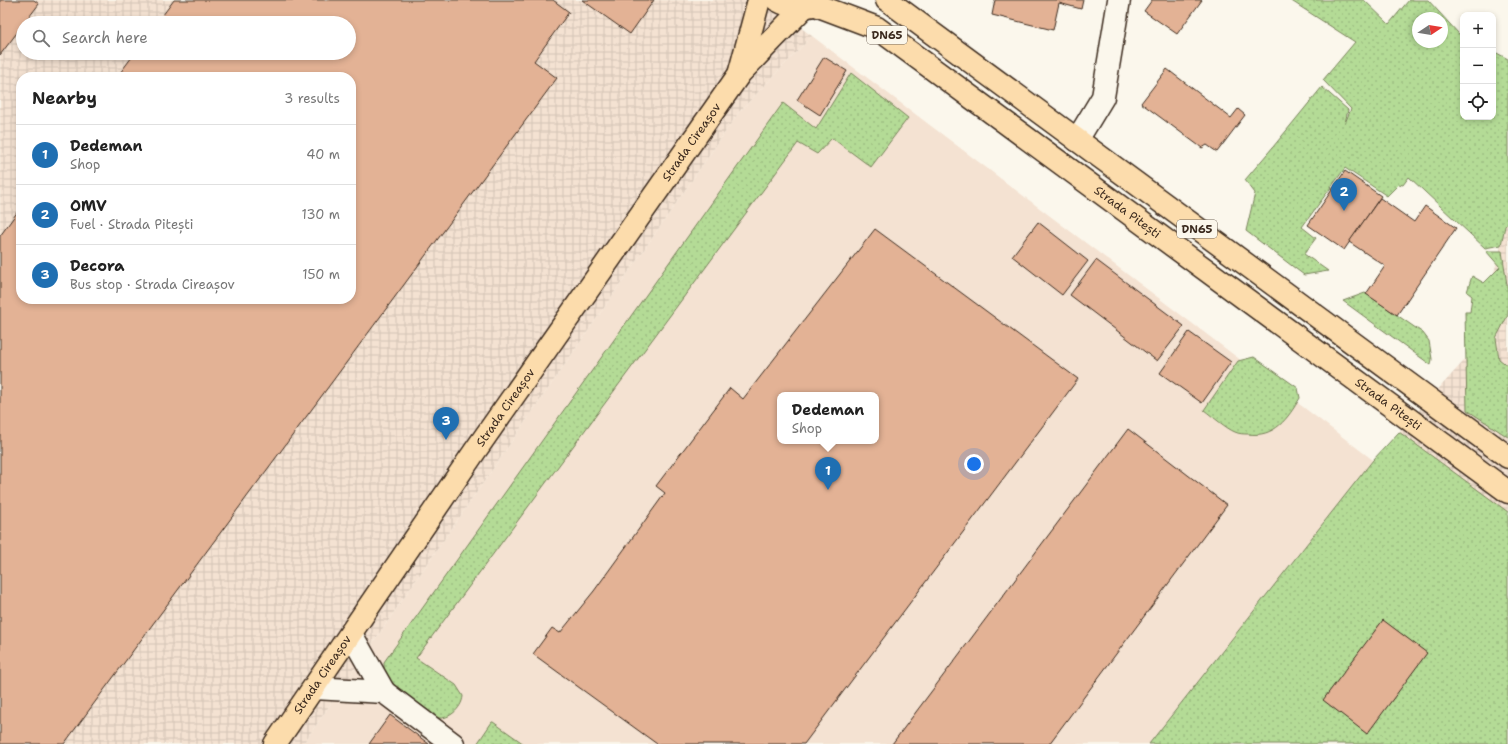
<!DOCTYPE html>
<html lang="en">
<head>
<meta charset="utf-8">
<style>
	body { margin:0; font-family:"Shantell Sans",sans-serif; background:#f6f6f6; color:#222 }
	.controls { position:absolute; right:12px; top:12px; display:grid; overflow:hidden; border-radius:8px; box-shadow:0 2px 6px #0003 }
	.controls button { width:36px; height:36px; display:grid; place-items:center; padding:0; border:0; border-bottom:1px solid #e0e0e0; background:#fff; color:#222; font:20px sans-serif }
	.compass { position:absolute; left:1412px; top:12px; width:36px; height:36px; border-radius:50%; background:#fff; box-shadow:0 2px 6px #0003; rotate:78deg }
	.you { position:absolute; left:974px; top:464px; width:14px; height:14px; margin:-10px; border:3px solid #fff; border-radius:50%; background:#1a73e8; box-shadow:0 0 0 6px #1a73e833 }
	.badge { display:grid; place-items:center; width:26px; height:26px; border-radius:50%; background:#1f6fb2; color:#fff; font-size:13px; font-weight:700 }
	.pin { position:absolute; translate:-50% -33px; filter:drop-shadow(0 1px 2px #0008) }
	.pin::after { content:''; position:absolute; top:21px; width:14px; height:12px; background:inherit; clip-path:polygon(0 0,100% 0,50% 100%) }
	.popup { position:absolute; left:777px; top:392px; width:102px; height:52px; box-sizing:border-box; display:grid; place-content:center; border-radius:8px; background:#fff; filter:drop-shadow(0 1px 3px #0005); font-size:13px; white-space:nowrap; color:#767676 }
	.popup b { font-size:15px; color:#222 }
	.popup::after { content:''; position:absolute; left:50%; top:100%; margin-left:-8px; border:8px solid transparent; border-top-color:#fff }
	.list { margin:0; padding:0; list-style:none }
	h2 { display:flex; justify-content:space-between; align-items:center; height:52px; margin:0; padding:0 16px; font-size:17px }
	h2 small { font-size:13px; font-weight:400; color:#767676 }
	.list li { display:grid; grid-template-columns:26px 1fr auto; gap:12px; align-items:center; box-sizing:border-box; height:60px; padding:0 16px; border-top:1px solid #e0e0e0 }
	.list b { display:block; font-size:15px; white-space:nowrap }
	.list p { margin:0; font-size:13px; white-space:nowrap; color:#767676 }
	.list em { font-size:13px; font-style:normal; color:#767676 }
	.icon { flex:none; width:22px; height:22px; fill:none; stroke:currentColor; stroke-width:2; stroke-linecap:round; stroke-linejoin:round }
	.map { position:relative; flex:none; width:1508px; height:744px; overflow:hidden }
	.search { position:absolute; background:#fff; box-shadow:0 2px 6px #0003; left:16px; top:16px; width:340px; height:44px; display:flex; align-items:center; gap:10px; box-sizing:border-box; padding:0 14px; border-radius:22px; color:#767676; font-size:15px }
	.panel { position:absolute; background:#fff; box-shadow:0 2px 6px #0003; left:16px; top:72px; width:340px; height:232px; border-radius:16px }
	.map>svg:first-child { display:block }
	.built { fill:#f4e2d2; fill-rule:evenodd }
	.industrial { fill:url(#industrial-grid); fill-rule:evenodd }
	.grass { fill:url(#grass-dots); stroke:#78825a; fill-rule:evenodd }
	.building { fill:#e3b295; stroke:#3b2a1e; fill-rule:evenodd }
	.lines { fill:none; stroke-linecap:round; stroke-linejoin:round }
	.minor-casing { stroke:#3b2a1e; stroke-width:25 }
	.major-casing { stroke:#3b2a1e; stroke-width:25 }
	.minor { stroke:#fbf7ec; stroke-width:22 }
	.major { stroke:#fcdcac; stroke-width:22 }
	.labels { text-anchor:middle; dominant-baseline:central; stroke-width:3; stroke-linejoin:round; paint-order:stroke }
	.shield { fill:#fbf7ec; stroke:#75685c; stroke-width:1 }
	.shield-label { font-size:11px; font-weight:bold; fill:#3b2a1e }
	.street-label { font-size:12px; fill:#3b2a1e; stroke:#fbf7ec }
</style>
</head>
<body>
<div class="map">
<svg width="1508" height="744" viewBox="0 0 1508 744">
	<defs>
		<pattern id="industrial-grid" width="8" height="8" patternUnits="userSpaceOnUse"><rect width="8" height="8" fill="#f4e2d2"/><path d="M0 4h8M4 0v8" fill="none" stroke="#d2c2b4"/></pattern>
		<pattern id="grass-dots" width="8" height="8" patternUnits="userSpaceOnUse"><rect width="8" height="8" fill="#b4db96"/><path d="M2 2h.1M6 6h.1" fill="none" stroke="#9cbc81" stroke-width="1.8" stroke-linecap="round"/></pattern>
	</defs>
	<rect width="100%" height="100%" fill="#fbf7ec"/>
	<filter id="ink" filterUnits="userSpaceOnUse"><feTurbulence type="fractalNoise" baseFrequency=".025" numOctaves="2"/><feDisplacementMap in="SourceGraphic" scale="8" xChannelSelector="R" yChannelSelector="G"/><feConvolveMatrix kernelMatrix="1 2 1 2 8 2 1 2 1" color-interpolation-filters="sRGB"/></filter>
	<g filter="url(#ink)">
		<path class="built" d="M812 36 1373 460 1149 744H303L739 112ZM780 395H876V441H780Z"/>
		<g class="industrial">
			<path d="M0 0H764L812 36 739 112 303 744H0ZM23 23H349V53H23ZM21 77H351V299H21Z"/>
			<path d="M1508 223V514L1399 432 1473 351 1500 250 1505 226Z"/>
		</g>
		<g class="grass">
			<path d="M1290 0H1364L1389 24 1409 0H1428L1459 34 1463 36V117H1493V51L1508 59V223L1505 226 1501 245 1485 248 1409 177 1403 185 1399 184 1387 196 1345 168 1302 227 1316 238 1304 254 1328 271 1304 275 1246 231 1255 193 1245 180 1273 147 1322 87 1348 110 1345 123 1351 109 1323 80 1355 42ZM1418 18H1442V42H1418Z"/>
			<path d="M851 73 908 118 871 167 832 138 817 154 798 143 416 658 456 685 463 696C462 709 447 722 434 717 431 716 390 683 388 680 384 675 384 668 384 662L783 103 816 129Z"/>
			<path d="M1486 251H1502L1508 292V315L1496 338 1499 359 1508 366V437L1467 410 1465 312H1470L1472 296 1467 292 1472 276 1484 283 1500 267Z"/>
			<path d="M1365 293 1423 333 1429 341 1432 359 1431 365 1343 301Z"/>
			<path d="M1254 357 1298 388 1300 398C1288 418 1275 438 1248 434 1244 434 1239 434 1235 432 1227 429 1212 416 1204 410L1238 361Z"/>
			<path d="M1399 432 1508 512V744H1149L1373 460Z"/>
			<path d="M492 722H493L524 744H477Z"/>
		</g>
		<g class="building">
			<path d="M0 0H34L39 4 0 55Z"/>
			<path d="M174 0H553L569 12 534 61 557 78 64 744H0V236L21 207V299H351V77H117L135 53H349V23H157Z"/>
			<path d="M582 0H654L630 34Z"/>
			<path d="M995 0H1083L1081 9 1059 3 1053 30 992 15Z"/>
			<path d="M1152 0H1202L1177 34 1144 11Z"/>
			<path d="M824 57 847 71 820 115 797 100Z"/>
			<path d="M1167 69 1231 118 1238 109 1245 115 1217 152 1207 145 1202 148 1141 103Z"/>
			<path d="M1345 171 1381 196 1344 250 1308 225Z"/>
			<path d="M1380 198 1414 222 1425 206 1456 228 1397 315 1366 294 1385 266 1349 242Z"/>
			<path d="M1038 222 1088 261 1062 295 1012 256Z"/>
			<path d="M875 229 1078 379 804 744H657L533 654 552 628 560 633 594 591 665 493 656 486 730 388 743 399ZM780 395H876V441H780Z"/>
			<path d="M1096 260 1184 326 1157 361 1070 295Z"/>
			<path d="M1189 332 1231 362 1202 403 1160 373Z"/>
			<path d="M1128 429 1227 505 1049 744H892Z"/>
			<path d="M1383 620 1427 653 1367 734 1323 700Z"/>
			<path d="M390 715 429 744H369Z"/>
		</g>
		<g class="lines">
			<g class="minor-casing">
				<g id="minor">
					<path d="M1077 140 1103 97 1119 0"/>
					<path d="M351 634 384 692"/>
					<path d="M314 688 384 692 453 744"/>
				</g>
			</g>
			<g class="major-casing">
				<g id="major">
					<path d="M777 0C790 7 800 8 814 5"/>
					<path d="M887 0 1508 457"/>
					<path id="s1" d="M816 5 877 28 1508 492"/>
					<path d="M740 71 759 0"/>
					<path id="s2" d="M275 744 475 451 740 73 803 8"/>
				</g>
			</g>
			<use href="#minor" class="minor"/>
			<use href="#major" class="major"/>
		</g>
	</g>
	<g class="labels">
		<g class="shield">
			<rect x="867" y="26" width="40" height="18" rx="3"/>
			<rect x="1177" y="220" width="40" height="18" rx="3"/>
		</g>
		<g class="shield-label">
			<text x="887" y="35">DN65</text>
			<text x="1197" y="229">DN65</text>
		</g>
		<g class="street-label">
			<text stroke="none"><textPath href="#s2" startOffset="732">Strada Cireașov</textPath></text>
			<text stroke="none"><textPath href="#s1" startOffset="376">Strada Pitești</textPath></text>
			<text stroke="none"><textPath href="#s1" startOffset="700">Strada Pitești</textPath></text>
			<text stroke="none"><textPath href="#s2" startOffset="408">Strada Cireașov</textPath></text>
			<text stroke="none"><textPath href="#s2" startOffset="84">Strada Cireașov</textPath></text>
		</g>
	</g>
</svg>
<div class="controls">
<button>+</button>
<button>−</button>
<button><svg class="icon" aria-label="locate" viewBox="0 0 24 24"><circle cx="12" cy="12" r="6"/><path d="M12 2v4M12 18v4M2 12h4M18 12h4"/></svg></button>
</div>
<svg class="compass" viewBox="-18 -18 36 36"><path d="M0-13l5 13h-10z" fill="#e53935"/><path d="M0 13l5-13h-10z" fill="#767676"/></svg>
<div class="you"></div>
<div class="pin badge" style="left:828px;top:490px">1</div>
<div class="popup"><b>Dedeman</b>Shop</div>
<div class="pin badge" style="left:1344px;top:211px">2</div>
<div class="pin badge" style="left:446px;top:440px">3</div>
<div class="search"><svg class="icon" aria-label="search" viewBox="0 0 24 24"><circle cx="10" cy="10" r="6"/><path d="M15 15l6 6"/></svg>Search here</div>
<section class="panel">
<h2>Nearby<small>3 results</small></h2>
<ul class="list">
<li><span class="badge">1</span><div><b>Dedeman</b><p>Shop</p></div><em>40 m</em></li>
<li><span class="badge">2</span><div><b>OMV</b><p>Fuel · Strada Pitești</p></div><em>130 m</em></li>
<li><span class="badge">3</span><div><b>Decora</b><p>Bus stop · Strada Cireașov</p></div><em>150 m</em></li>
</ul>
</section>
</div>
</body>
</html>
